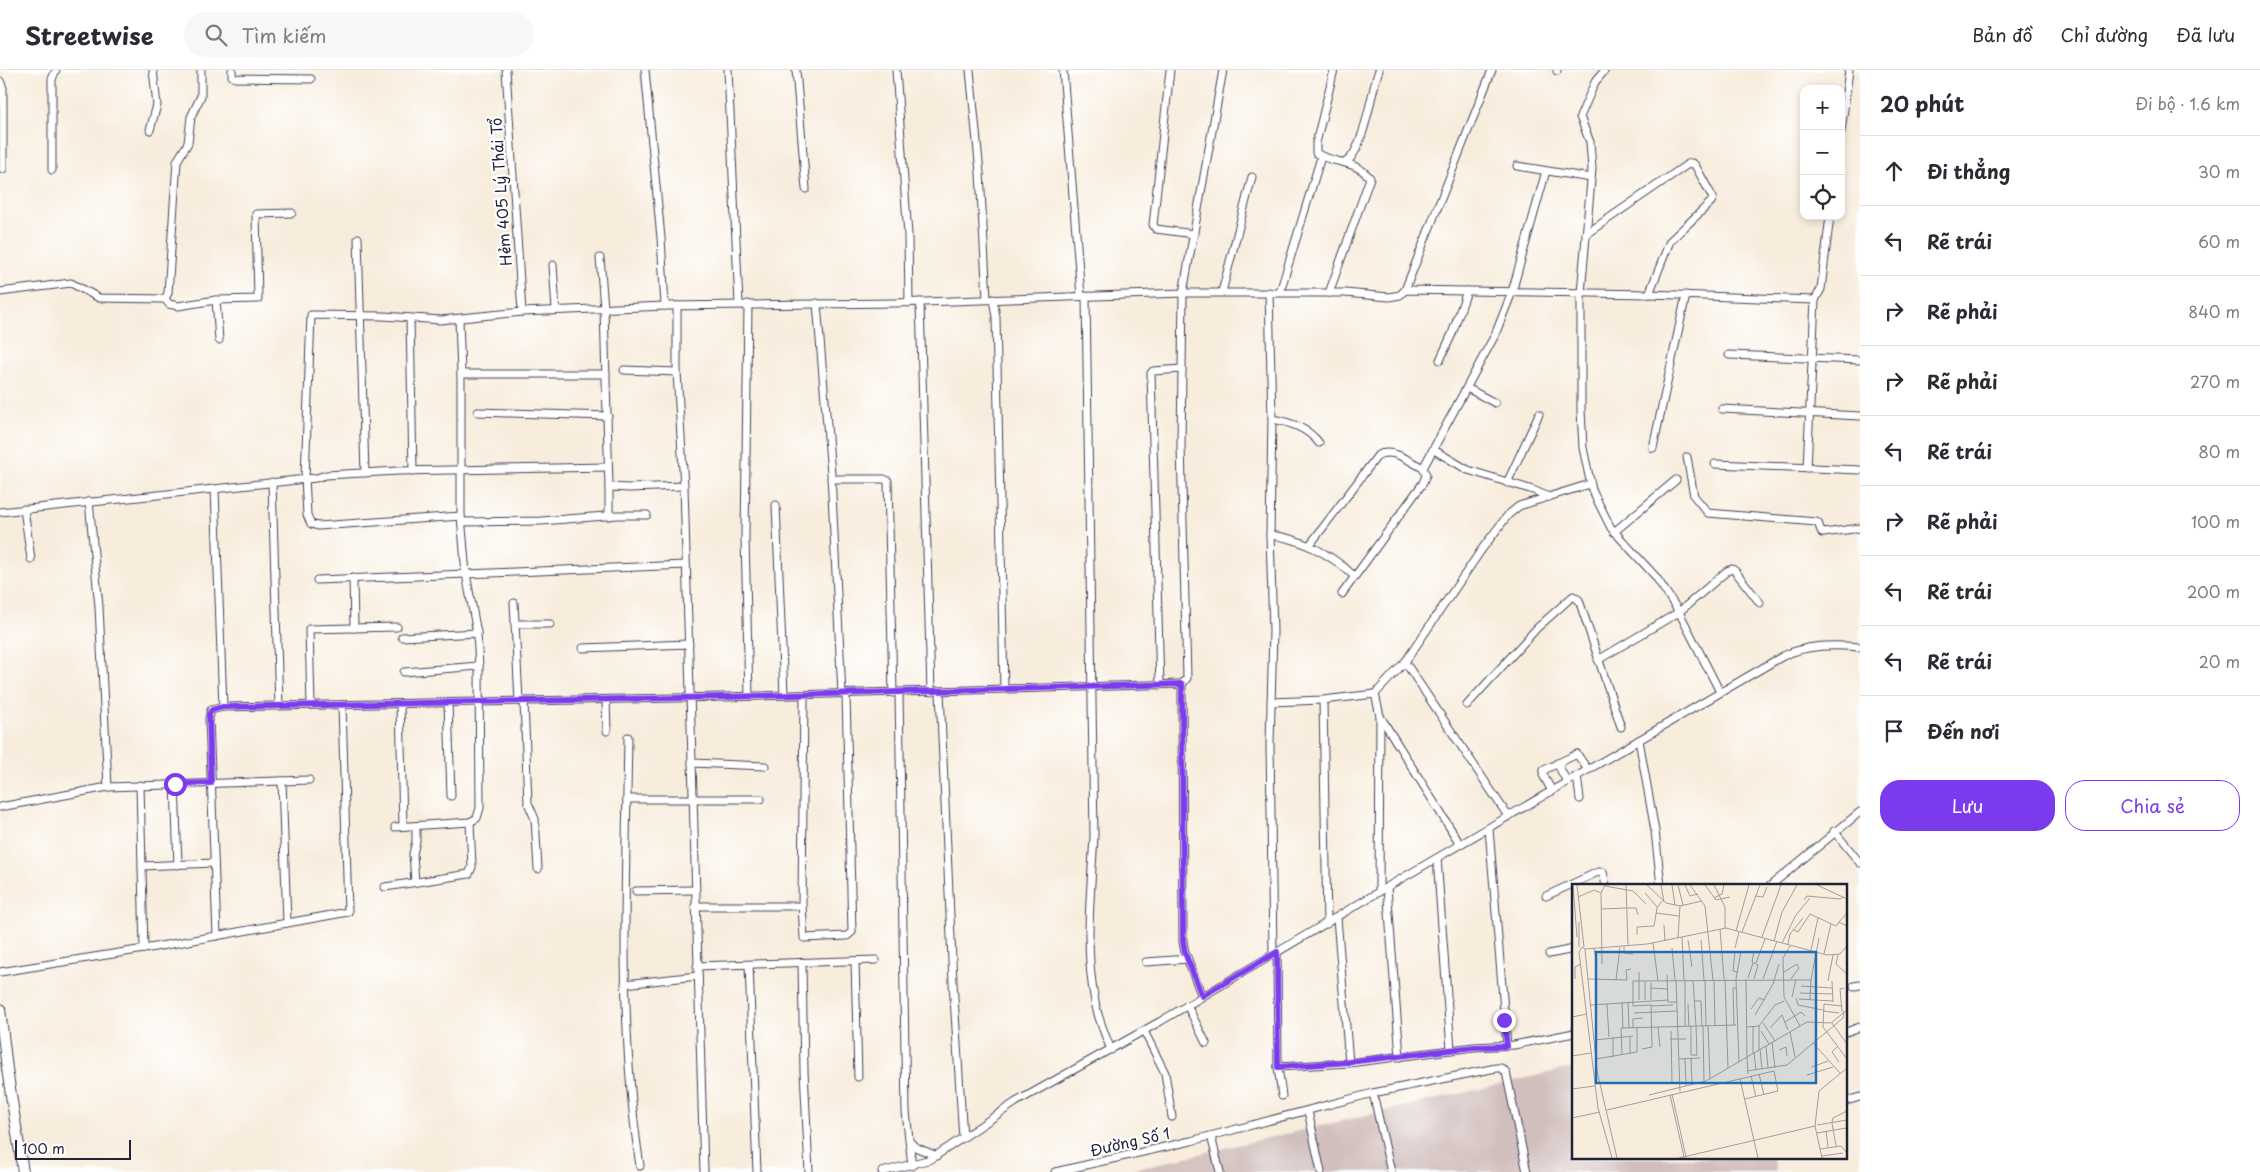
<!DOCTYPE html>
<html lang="vi">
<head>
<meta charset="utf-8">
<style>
	body { margin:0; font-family:"Playpen Sans",sans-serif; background:#f7f7f7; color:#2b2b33 }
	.controls { position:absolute; right:15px; top:15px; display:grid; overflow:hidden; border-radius:10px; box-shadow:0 2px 8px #0003 }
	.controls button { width:45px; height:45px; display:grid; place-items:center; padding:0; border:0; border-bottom:1px solid #e1e1e2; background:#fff; color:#2b2b33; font:25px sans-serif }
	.scale { position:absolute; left:15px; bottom:12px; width:116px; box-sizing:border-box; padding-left:5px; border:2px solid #22223b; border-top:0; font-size:14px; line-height:18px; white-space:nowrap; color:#22223b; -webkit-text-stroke:4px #fff; paint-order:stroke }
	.stop { position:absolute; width:15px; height:15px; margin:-11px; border:4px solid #7c3aed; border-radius:50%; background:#fff }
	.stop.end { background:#7c3aed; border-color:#fff; box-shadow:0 1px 5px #0008 }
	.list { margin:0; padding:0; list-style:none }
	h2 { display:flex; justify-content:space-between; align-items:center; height:65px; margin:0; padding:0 20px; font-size:21px }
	h2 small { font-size:16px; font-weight:400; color:#7c7c81 }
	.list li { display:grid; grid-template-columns:32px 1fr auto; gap:15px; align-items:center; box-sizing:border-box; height:70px; padding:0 20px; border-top:1px solid #e1e1e2 }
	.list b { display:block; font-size:19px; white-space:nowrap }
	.list em { font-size:16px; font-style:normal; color:#7c7c81 }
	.actions { display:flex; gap:10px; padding:15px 20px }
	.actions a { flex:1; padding:11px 0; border:1px solid #7c3aed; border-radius:20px; text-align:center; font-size:18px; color:#7c3aed }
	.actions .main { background:#7c3aed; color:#fff }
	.icon { flex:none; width:28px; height:28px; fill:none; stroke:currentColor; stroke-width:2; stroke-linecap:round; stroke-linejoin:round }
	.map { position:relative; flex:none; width:1860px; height:1102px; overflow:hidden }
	header { display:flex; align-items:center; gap:30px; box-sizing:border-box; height:70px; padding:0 25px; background:#fff; border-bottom:1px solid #e1e1e2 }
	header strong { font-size:24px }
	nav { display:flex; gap:28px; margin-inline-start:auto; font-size:18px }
	.search { width:350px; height:45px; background:#f7f7f7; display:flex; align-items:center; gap:12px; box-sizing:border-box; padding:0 18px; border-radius:28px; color:#7c7c81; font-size:19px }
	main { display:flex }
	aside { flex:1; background:#fff }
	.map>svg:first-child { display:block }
	.industrial { fill:#d1bfbd }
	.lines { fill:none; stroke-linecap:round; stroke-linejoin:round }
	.minor-casing { stroke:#424053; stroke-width:9 }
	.secondary-casing { stroke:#424053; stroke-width:12 }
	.minor { stroke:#fff; stroke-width:7 }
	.secondary { stroke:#fff; stroke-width:10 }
	.route { stroke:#7c3aed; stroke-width:6 }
	.labels { text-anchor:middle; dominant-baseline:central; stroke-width:4.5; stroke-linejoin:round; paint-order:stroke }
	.street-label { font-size:15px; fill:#22223b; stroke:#fff }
	.inset-road { fill:none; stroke:#a29c9c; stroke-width:1 }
	.view { fill:#1f6fb2; fill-opacity:0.15; stroke:#1f6fb2; stroke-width:2.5 }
	.inset-edge { fill:none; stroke:#22223b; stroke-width:2.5 }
</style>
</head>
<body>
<header>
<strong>Streetwise</strong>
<div class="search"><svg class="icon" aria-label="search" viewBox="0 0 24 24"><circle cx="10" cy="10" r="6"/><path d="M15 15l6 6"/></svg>Tìm kiếm</div>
<nav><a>Bản đồ</a><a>Chỉ đường</a><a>Đã lưu</a></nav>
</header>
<main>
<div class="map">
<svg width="1860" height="1102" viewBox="0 0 1860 1102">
	<rect width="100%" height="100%" fill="#fff"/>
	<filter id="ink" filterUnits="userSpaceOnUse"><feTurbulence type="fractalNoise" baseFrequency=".02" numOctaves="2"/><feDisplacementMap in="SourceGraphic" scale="10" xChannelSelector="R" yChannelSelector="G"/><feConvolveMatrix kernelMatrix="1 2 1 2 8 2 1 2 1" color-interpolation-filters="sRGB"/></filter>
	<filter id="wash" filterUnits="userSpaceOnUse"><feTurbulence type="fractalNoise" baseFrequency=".0096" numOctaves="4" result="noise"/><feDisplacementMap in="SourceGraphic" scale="20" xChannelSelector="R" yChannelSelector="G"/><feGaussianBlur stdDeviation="1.12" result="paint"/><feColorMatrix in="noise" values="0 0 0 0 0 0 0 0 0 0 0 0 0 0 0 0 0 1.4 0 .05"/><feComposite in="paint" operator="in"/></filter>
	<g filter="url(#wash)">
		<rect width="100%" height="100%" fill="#f8eddd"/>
		<path class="industrial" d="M1574 997V1088H1773L1776 1102H1121Z"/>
	</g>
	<g filter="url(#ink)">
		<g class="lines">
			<g class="minor-casing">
				<g id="minor">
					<path d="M232 0V6L235 8 311 9"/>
					<path d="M506 0 522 242"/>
					<path d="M645 0 661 168 665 236"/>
					<path d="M728 0 739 234"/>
					<path d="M796 0 806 119"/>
					<path d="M896 0 908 165 909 233"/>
					<path d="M970 0 980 103 987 229"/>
					<path d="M1063 0 1081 226"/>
					<path d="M1170 0 1153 155 1156 159 1194 164"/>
					<path d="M1605 0 1595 12 1580 47 1590 72 1592 99 1581 223V340L1583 378 1592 420 1611 458 1656 507 1679 542 1720 622"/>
					<path d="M1557 1V0"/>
					<path d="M0 11 3 18V99"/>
					<path d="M150 60 157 35 153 0"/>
					<path d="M1841 62 1849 0"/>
					<path d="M1346 92C1364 81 1371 21 1379 0"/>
					<path d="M1517 96 1591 108"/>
					<path d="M52 100V9L56 0"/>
					<path d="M1586 164 1688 94 1692 93 1695 95 1713 128 1711 132 1670 171 1649 224"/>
					<path d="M358 168 365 403"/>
					<path d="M600 188 604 238 609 417 629 418 684 416"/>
					<path d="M553 195 556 240"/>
					<path d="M1405 220 1492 0"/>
					<path d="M0 222 71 213 99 228 165 229"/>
					<path d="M1222 222 1252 107"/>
					<path d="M1269 222 1272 349 1270 465 1273 561 1270 674 1273 884"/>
					<path d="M1280 222 1321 87"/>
					<path d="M1329 223 1370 108C1355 89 1332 94 1316 83V73L1334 0"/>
					<path d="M1086 226 1094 766C1091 820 1084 878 1095 932 1098 949 1105 964 1111 980"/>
					<path d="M165 229 168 223 177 91 188 73 191 47 201 26V0"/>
					<path d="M165 229 169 234 178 236 216 230 258 229 256 144 292 143"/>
					<path d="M993 229 996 247 1004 619"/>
					<path d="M216 230 219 270"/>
					<path d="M920 232 931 622"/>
					<path d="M817 233 831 404 842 624"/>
					<path d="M748 234 745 468 749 626"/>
					<path d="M677 236V302L684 416 704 1102"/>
					<path d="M410 248 413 401"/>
					<path d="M1729 285 1860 290"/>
					<path d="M1440 290 1452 264 1467 221"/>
					<path d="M624 300 677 302"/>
					<path d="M461 304H606"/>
					<path d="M1467 318 1495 333"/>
					<path d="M1722 339 1860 346"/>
					<path d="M478 342 608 346"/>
					<path d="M1272 349C1290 352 1308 358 1319 373"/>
					<path d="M1653 378 1686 225"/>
					<path d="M1434 380 1468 400 1533 420 1549 427"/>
					<path d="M1687 387 1694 426 1708 443 1816 452 1818 453 1822 463H1824L1860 458"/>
					<path d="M1715 394 1860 400"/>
					<path d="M1423 398 1495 265 1512 222 1546 101"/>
					<path d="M1807 398 1815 230"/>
					<path d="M831 409H884L888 411 893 623"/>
					<path d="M272 412 279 636"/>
					<path d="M1507 413 1539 344"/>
					<path d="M609 417V446"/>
					<path d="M215 419 223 637"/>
					<path d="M89 431 99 537 108 717"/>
					<path d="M776 435 784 625"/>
					<path d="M24 439 31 489"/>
					<path d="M0 442 316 408 326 405 398 401 608 397"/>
					<path d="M461 446 318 456 311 454 307 445 305 408 311 245 383 246 441 250 522 242 665 236 895 233 1183 223H1345L1389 227 1400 225 1405 220 1649 224 1815 230 1821 219 1830 146"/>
					<path d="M462 452 541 451 618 445H647"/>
					<path d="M1614 462 1676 410"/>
					<path d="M1270 465C1301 468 1332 485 1354 506"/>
					<path d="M1309 476 1378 385C1393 378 1409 391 1423 398L1426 405 1423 413 1342 524"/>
					<path d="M353 508 354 558"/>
					<path d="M317 510 686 495"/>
					<path d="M514 533 519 631"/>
					<path d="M515 554H550"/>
					<path d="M402 567 477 563"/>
					<path d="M583 578 689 574"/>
					<path d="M1598 590 1679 542 1727 501 1732 499 1735 501 1760 533"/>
					<path d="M1405 592 1508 746"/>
					<path d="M404 602 479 596"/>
					<path d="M1160 615 1151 303 1153 301 1182 299"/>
					<path d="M940 622 953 912 963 1068"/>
					<path d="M899 623 906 1042 912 1096"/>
					<path d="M1375 624 1380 646 1379 822"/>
					<path d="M804 625 802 836 804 868 847 866 852 862 846 624"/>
					<path d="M606 630 607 661"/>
					<path d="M1323 630 1327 854"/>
					<path d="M524 631 528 733 535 749 538 799"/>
					<path d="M1271 632 1323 630 1375 624 1405 592 1482 479 1508 445 1519 436 1590 414"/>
					<path d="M448 633 451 726"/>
					<path d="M400 634 403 756"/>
					<path d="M311 635 309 559 397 557"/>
					<path d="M1467 635 1537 558 1573 526 1579 530 1621 657"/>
					<path d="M1380 646 1460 774"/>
					<path d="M628 667C626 809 618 954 640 1096"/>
					<path d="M1639 670 1655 761 1661 816"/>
					<path d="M692 693 765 696"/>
					<path d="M1557 693 1567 712"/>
					<path d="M1577 706 1580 729"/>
					<path d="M282 711 287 853"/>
					<path d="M175 714 178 795"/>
					<path d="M140 715 144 879"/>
					<path d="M1552 721 1543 705 1544 700 1577 684 1588 700"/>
					<path d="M627 729H761"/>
					<path d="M0 737 108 717 309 710"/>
					<path d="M395 757 470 752"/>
					<path d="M1489 759 1507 976"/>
					<path d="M1834 761 1860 793"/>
					<path d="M1437 788 1451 980"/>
					<path d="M142 796 214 793"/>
					<path d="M415 812 413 784 416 771V756"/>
					<path d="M1770 816 1860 742"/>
					<path d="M385 817 469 804 472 797 470 752 477 748 480 738 479 596 477 563 466 504 461 446V304L459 249"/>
					<path d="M1387 817 1400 987"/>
					<path d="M636 821 694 820"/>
					<path d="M1546 826 1598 802H1603L1606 816"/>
					<path d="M695 836H802"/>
					<path d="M1337 848 1349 993"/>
					<path d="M217 866 209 648 211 640 223 637 725 627 1182 614"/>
					<path d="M1277 882 1278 997 1282 1026"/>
					<path d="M1549 884 1574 879"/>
					<path d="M855 891 858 1007"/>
					<path d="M1146 892 1188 889"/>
					<path d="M802 893 804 1001 809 1102"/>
					<path d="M749 895 757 1102"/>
					<path d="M697 896 876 890"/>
					<path d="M0 902 144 879 348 842 342 635"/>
					<path d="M625 914 697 906"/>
					<path d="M1854 916 1860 915"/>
					<path d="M1202 926 1185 883 1183 871 1182 614 1187 608 1181 375 1183 223 1223 0"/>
					<path d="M1187 935 1206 973"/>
					<path d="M1144 961 1165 1003 1172 1047"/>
					<path d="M1846 962 1860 957"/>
					<path d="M1278 997 1349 993 1474 977 1514 975 1574 963"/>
					<path d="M1373 1023 1391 1102"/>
					<path d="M1846 1031 1860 1027"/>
					<path d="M1308 1041 1321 1102"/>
					<path d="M1211 1066 1220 1102"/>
					<path d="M910 1072 915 1077 937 1086"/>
					<path d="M882 1102 931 1089 1016 1032 1161 951 1387 817 1783 586C1808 574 1833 575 1860 577"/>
					<path d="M1055 1102 1191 1071 1373 1023 1496 998H1501L1506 1002 1527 1102"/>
				</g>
			</g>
			<g class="secondary-casing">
				<path id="secondary" d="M0 939 7 999 23 1102"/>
			</g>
			<use href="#minor" class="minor"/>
			<use href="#secondary" class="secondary"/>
		</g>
	</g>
	<g class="lines" filter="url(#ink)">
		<path class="route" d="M175 714 211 713 209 644 212 640 223 637 725 627 1182 614 1183 871 1185 883 1202 926 1277 882 1278 997 1349 992 1474 977 1507 976 1504 950"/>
	</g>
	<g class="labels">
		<g class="street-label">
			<text transform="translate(500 122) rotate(-94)">Hẻm 405 Lý Thái Tổ</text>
			<text transform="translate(1130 1071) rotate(-13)">Đường Số 1</text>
		</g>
	</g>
	<g transform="translate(1572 814)">
		<rect width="275" height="275" fill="#f8eddd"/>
		<path class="inset-road" d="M1 1 5 53M5 1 12 63M54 1 56 61M75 1 94 19 108 22 130 17M89 1 92 18M100 1 103 21M106 1 111 21M113 1 118 12 126 10M118 1 133 22 141 96M133 1 144 16 158 13M142 1 153 23V44M245 1 275 15M33 2 61 7 74 20M73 9 85 23M184 12 191 13 195 3M6 13 22 6 29 9M142 14 150 10 152 1M232 16 235 12 268 15 272 13M54 24H64L66 31M29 25 54 24M84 29 107 32M275 29 267 38 275 42M7 38V63M92 41 93 57M148 45 152 95M222 46 226 48 238 30 264 42 267 38M164 47 177 1M170 48 188 1M65 51V43L82 42 85 24 90 17M110 53 112 96M190 53 209 1M106 54 108 22M116 56 120 83M129 56 132 96M202 57 210 28 225 1M81 59 86 97M210 59 224 31 238 14M216 60 218 50 231 34M52 62V69L61 70M218 62 211 74 212 113 228 142M22 64 25 80M100 64 103 96M163 64 167 48M13 65 25 187 45 274M239 66 246 34M163 67 161 87 166 88M7 68 10 63 13 65 75 60 154 44 255 71 268 70 275 62M7 68 26 224 40 274M252 70 259 40M266 71 264 80 275 90M184 79 193 55M30 80 29 9 33 1M67 88V116M212 88 225 80 227 84 219 95M95 91 96 118H105M176 94 181 79M3 95V83L9 80M16 95 55 96 54 86 59 85M153 95 156 184M174 95 175 173M182 95 186 81 180 78 182 67M191 95 205 57M44 96 48 63M104 96 108 208M113 96V142M121 96 124 142M133 96 134 142M142 96 143 142M256 97 261 71M260 97 261 118M73 98V116M79 99V116M229 102 260 104M79 104 96 105M228 109 261 110M220 113 224 95M224 114 226 121 251 126M227 115 261 117M238 116 239 96M123 117H129L130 142M50 118 51 144M56 118 57 144M35 120 37 153M116 120 117 143M19 121 96 116M79 121 61 122V97L239 96 247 54M79 122 101 121M270 122 252 120 251 143 275 175M179 125 187 114 193 116M251 127 267 129M270 128 268 105 272 104M62 129 105 127M183 131 201 100 207 80M0 133 15 130M213 138 229 128 233 132M191 139 203 157M260 139 275 160M162 141 161 104H164M119 142V171H125L124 142M131 142 132 198M136 142 138 195M187 142V166M86 143 88 163M175 143 187 142 203 121 212 117M181 143V169M61 144V135L71 134M198 144 210 131 216 146M99 147 100 198M189 147 197 160M218 148 223 173M41 153V173M58 153V169M98 155H114M23 156 61 152M200 158 203 184M241 159 268 189M194 162 196 184M265 163 260 168 267 178M70 165 80 163 79 121M188 165 190 185M207 166 214 163 215 172M182 169 184 186M50 171 49 144 164 141M0 172 19 169M175 173 176 190M113 174 114 202M119 174 120 200M24 175 65 168V144M107 175 128 174M167 178 164 95 169 67M240 183 256 177M175 187 215 181 271 134 272 127M187 190 192 211M235 191 261 183M179 192 184 213M168 195 186 274M0 205 23 202M100 210 114 273M77 211 134 197 235 138 259 139 275 126M98 211 112 273M35 226 202 187 206 207 173 215M0 234 28 228M260 238 261 234 275 227M260 239 264 262M245 241 275 236M243 242 247 207 275 184M243 242 250 274M254 247 256 263M245 249 274 244 275 249M248 265 269 262 274 268M250 272 271 269M107 274 243 242"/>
		<path class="view" d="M24 68H244V199H24Z"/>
		<rect width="275" height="275" class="inset-edge"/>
	</g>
</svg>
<div class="controls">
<button>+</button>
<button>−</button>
<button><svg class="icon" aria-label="locate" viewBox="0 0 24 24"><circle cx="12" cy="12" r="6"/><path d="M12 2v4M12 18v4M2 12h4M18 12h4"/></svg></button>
</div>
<div class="scale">100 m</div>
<div class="stop" style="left:175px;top:714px"></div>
<div class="stop end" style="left:1504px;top:950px"></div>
</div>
<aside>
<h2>20 phút<small>Đi bộ · 1.6 km</small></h2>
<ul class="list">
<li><svg class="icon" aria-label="ahead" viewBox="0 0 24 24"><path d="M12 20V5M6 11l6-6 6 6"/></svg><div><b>Đi thẳng</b></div><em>30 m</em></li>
<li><svg class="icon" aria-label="left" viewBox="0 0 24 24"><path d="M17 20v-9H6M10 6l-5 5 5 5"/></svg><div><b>Rẽ trái</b></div><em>60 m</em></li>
<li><svg class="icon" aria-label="right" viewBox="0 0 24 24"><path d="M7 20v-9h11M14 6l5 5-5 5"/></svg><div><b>Rẽ phải</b></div><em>840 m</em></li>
<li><svg class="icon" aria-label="right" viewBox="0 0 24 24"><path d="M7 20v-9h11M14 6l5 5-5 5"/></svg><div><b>Rẽ phải</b></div><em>270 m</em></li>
<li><svg class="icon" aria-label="left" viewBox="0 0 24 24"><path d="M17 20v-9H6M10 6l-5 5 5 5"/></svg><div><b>Rẽ trái</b></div><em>80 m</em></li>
<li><svg class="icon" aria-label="right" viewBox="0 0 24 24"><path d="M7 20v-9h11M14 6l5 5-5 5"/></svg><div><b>Rẽ phải</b></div><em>100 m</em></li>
<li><svg class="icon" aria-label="left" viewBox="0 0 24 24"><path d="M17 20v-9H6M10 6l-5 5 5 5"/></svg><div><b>Rẽ trái</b></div><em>200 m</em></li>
<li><svg class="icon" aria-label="left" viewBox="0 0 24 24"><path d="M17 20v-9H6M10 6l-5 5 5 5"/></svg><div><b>Rẽ trái</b></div><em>20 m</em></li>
<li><svg class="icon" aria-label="arrive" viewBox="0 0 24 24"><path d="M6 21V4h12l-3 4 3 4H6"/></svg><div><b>Đến nơi</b></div></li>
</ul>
<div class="actions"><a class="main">Lưu</a><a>Chia sẻ</a></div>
</aside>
</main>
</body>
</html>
